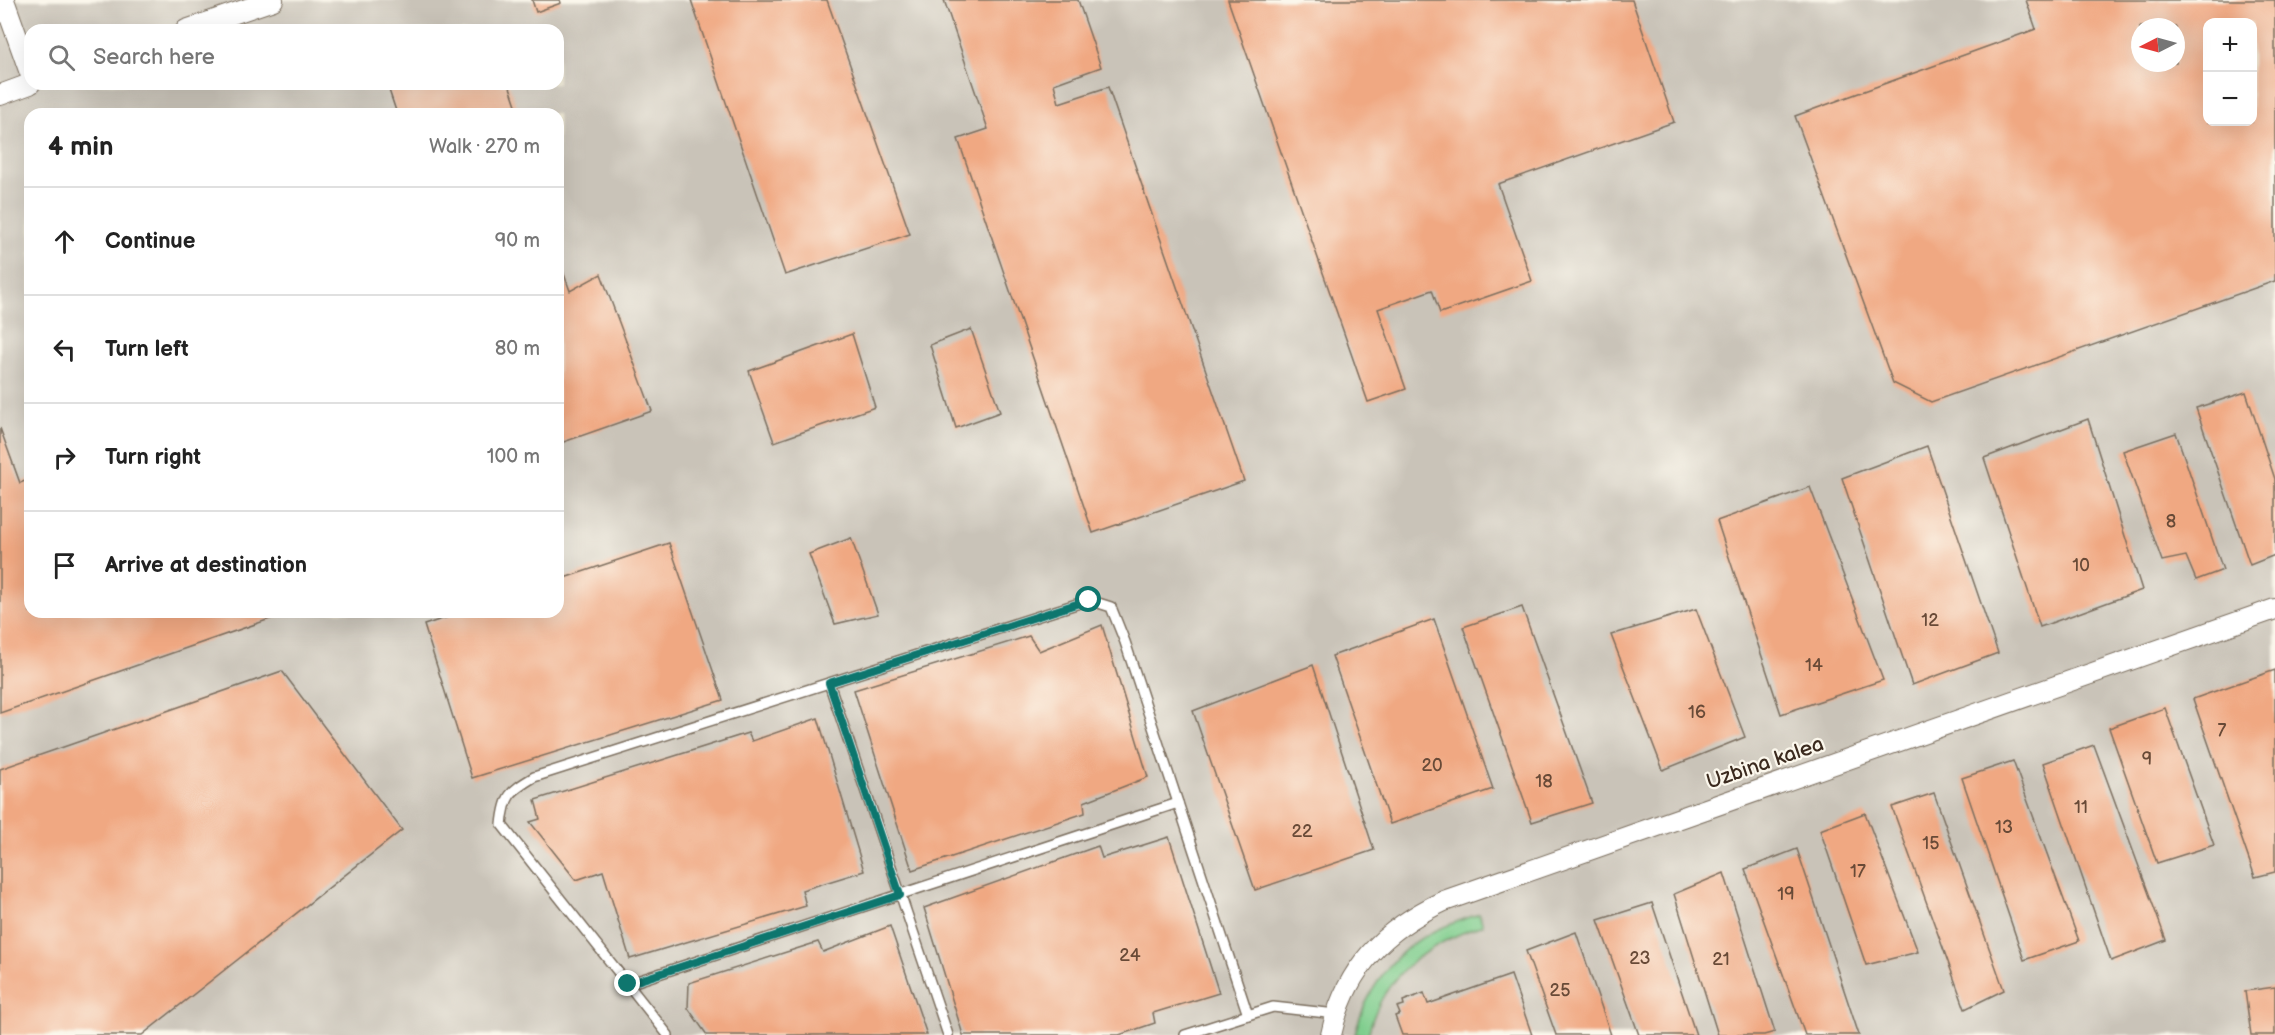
<!DOCTYPE html>
<html lang="en">
<head>
<meta charset="utf-8">
<style>
	body { margin:0; font-family:"Balsamiq Sans",sans-serif; background:#f2f2f2; color:#222 }
	.controls { position:absolute; right:18px; top:18px; display:grid; overflow:hidden; border-radius:12px; box-shadow:0 6px 24px #0002 }
	.controls button { width:54px; height:54px; display:grid; place-items:center; padding:0; border:0; border-bottom:2px solid #e0e0e0; background:#fff; color:#222; font:30px sans-serif }
	.compass { position:absolute; left:2131px; top:18px; width:54px; height:54px; border-radius:50%; background:#fff; box-shadow:0 6px 24px #0002; rotate:264deg }
	.stop { position:absolute; width:18px; height:18px; margin:-14px; border:4px solid #0f766e; border-radius:50%; background:#fff }
	.stop.end { background:#0f766e; border-color:#fff; box-shadow:0 2px 6px #0008 }
	.list { margin:0; padding:0; list-style:none }
	h2 { display:flex; justify-content:space-between; align-items:center; height:78px; margin:0; padding:0 24px; font-size:26px }
	h2 small { font-size:20px; font-weight:400; color:#767676 }
	.list li { display:grid; grid-template-columns:39px 1fr auto; gap:18px; align-items:center; box-sizing:border-box; height:108px; padding:0 24px; border-top:2px solid #e0e0e0 }
	.list b { display:block; font-size:22px; white-space:nowrap }
	.list em { font-size:20px; font-style:normal; color:#767676 }
	.icon { flex:none; width:33px; height:33px; fill:none; stroke:currentColor; stroke-width:2; stroke-linecap:round; stroke-linejoin:round }
	.map { position:relative; flex:none; width:2275px; height:1035px; overflow:hidden }
	.search { position:absolute; background:#fff; box-shadow:0 6px 24px #0002; left:24px; top:24px; width:540px; height:66px; display:flex; align-items:center; gap:15px; box-sizing:border-box; padding:0 21px; border-radius:18px; color:#767676; font-size:22px }
	.panel { position:absolute; background:#fff; box-shadow:0 6px 24px #0002; left:24px; top:108px; width:540px; height:510px; border-radius:18px }
	.map>svg:first-child { display:block }
	.industrial { fill:#c9c3b8; fill-rule:evenodd }
	.green { fill:#80ce8e; stroke:#5e7c56; stroke-width:1.5 }
	.building { fill:#f0a882; fill-rule:evenodd }
	.lines { fill:none; stroke-linecap:round; stroke-linejoin:round }
	.lane-casing { stroke:#7b6e5e; stroke-width:12 }
	.street-casing { stroke:#7b6e5e; stroke-width:22 }
	.lane { stroke:#fff; stroke-width:9 }
	.street { stroke:#fff; stroke-width:20 }
	.route { stroke:#0f766e; stroke-width:8 }
	.labels { text-anchor:middle; dominant-baseline:central; stroke-width:4.5; stroke-linejoin:round; paint-order:stroke }
	.number-label { font-size:18px; fill:#684a37 }
	.street-label { font-size:21px; fill:#3b2a1e; stroke:#fbf7ec }
</style>
</head>
<body>
<div class="map">
<svg width="2275" height="1035" viewBox="0 0 2275 1035">
	<rect width="100%" height="100%" fill="#fbf7ec"/>
	<filter id="ink" filterUnits="userSpaceOnUse"><feTurbulence type="fractalNoise" baseFrequency=".0167" numOctaves="2"/><feDisplacementMap in="SourceGraphic" scale="12" xChannelSelector="R" yChannelSelector="G"/><feConvolveMatrix kernelMatrix="1 2 1 2 8 2 1 2 1" color-interpolation-filters="sRGB"/></filter>
	<filter id="wash" filterUnits="userSpaceOnUse"><feTurbulence type="fractalNoise" baseFrequency=".008" numOctaves="4" result="noise"/><feDisplacementMap in="SourceGraphic" scale="24" xChannelSelector="R" yChannelSelector="G"/><feGaussianBlur stdDeviation="1.35" result="paint"/><feColorMatrix in="noise" values="0 0 0 0 0 0 0 0 0 0 0 0 0 0 0 0 0 1.4 0 .05"/><feComposite in="paint" operator="in"/></filter>
	<g filter="url(#wash)">
		<rect width="100%" height="100%" fill="#f2ecd5"/>
		<path class="industrial" d="M0 0H2275V1035H0ZM2208 22H2252V122H2208ZM2140 27H2176V63H2140ZM30 30H558V84H30ZM30 114H558V612H30Z"/>
		<path class="green" d="M1479 914 1483 925C1426 945 1383 973 1368 1035H1355C1364 995 1390 955 1427 935 1443 926 1461 920 1479 914Z"/>
		<g id="blocks">
			<g class="building">
				<path d="M532 0H560L561 3 536 12Z"/>
				<path d="M691 0H827L910 234 785 275Z"/>
				<path d="M944 0H1078L1101 67 1054 84 1059 103 1108 87 1244 481 1093 533 958 139 988 129Z"/>
				<path d="M1228 0H1632L1674 122 1498 184 1532 281 1440 313 1432 290 1378 309 1406 389 1368 402Z"/>
				<path d="M2026 0H2275V281L1931 402 1893 383 1795 116 2036 29ZM2208 22H2252V122H2208ZM2140 27H2176V63H2140Z"/>
				<path d="M387 84H509L519 114H397Z"/>
				<path d="M558 257 570 291 601 274 652 411 558 444Z"/>
				<path d="M971 329 1000 412 956 428 930 345Z"/>
				<path d="M852 334 875 407 774 442 749 371Z"/>
				<path d="M2246 392 2275 479V555L2250 565 2196 408Z"/>
				<path d="M2088 419 2142 590 2040 627 1984 458Z"/>
				<path d="M0 428 20 483 30 479V612H290L0 713Z"/>
				<path d="M2176 433 2223 570 2196 580 2186 556 2162 561 2123 451Z"/>
				<path d="M1927 446 1998 653 1912 685 1842 478Z"/>
				<path d="M1810 487 1883 680 1781 714 1717 521Z"/>
				<path d="M851 538 878 614 835 624 809 554Z"/>
				<path d="M669 543 723 700 472 778 424 625 463 612H558V580Z"/>
				<path d="M1522 607 1592 803 1532 822 1463 627Z"/>
				<path d="M1696 609 1745 737 1663 770 1611 635Z"/>
				<path d="M1434 619 1493 789 1390 824 1332 656Z"/>
				<path d="M1102 625 1148 777 1084 802 1085 813 912 870 854 690 1029 636 1039 651Z"/>
				<path d="M1313 665 1374 850 1255 890 1193 711Z"/>
				<path d="M2275 670V872L2255 877 2193 699Z"/>
				<path d="M282 671 402 830 142 1035H0V769Z"/>
				<path d="M2165 708 2214 845 2157 863 2109 728Z"/>
				<path d="M818 718 864 871 802 890 806 906 630 959 603 871 576 880 530 822 540 819 535 800 748 733 752 741Z"/>
				<path d="M2094 745 2166 940 2111 961 2043 763Z"/>
				<path d="M2013 761 2079 941 2024 960 1962 778Z"/>
				<path d="M1934 793 2004 990 1965 1009 1892 807Z"/>
				<path d="M1865 813 1918 952 1866 965 1820 830Z"/>
				<path d="M1169 837 1219 993 1153 1013 1155 1023 1119 1035H963L924 908 1098 846 1102 858Z"/>
				<path d="M1797 849 1859 1035H1805L1745 869Z"/>
				<path d="M1724 873 1775 1032 1764 1035H1718L1674 894Z"/>
				<path d="M1652 903 1696 1035H1639L1598 920Z"/>
				<path d="M890 926 927 1035H707L688 1008 689 983 818 942 823 952Z"/>
				<path d="M1576 932 1611 1035H1556L1526 951Z"/>
				<path d="M1511 975 1532 1035H1402L1395 1016 1400 1014 1397 1007 1404 1005 1403 1001 1424 993 1428 1004Z"/>
				<path d="M2275 987V1035H2251L2245 991Z"/>
			</g>
		</g>
	</g>
	<g filter="url(#ink)">
		<use href="#blocks" fill-opacity="0" stroke="#7b6e5e" stroke-width="1.5"/>
		<g class="lines">
			<g class="lane-casing">
				<g id="lane">
					<path d="M829 683 948 1035"/>
					<path d="M628 984 1178 803"/>
					<path d="M668 1035 502 825C505 795 509 792 534 777L1089 600 1111 607 1125 642 1248 1015"/>
					<path d="M1185 1035 1273 1007 1336 1014"/>
				</g>
			</g>
			<g class="street-casing">
				<g id="street">
					<path d="M4 0 30 73"/>
					<path d="M186 30 273 0"/>
					<path d="M0 95 30 84"/>
					<path d="M1331 1035C1345 969 1384 929 1444 901L2275 609"/>
				</g>
			</g>
			<use href="#lane" class="lane"/>
			<use href="#street" class="street"/>
		</g>
	</g>
	<g class="lines" filter="url(#ink)">
		<path class="route" d="M628 984 900 895 829 683 1089 600"/>
	</g>
	<g class="labels">
		<g class="number-label">
			<text x="2171" y="521">8</text>
			<text x="2081" y="565">10</text>
			<text x="1930" y="620">12</text>
			<text x="1814" y="665">14</text>
			<text x="1697" y="712">16</text>
			<text x="2222" y="730">7</text>
			<text x="2147" y="759">9</text>
			<text x="1432" y="765">20</text>
			<text x="1544" y="781">18</text>
			<text x="2081" y="807">11</text>
			<text x="2004" y="827">13</text>
			<text x="1302" y="831">22</text>
			<text x="1931" y="843">15</text>
			<text x="1858" y="871">17</text>
			<text x="1786" y="894">19</text>
			<text x="1130" y="955">24</text>
			<text x="1640" y="958">23</text>
			<text x="1721" y="959">21</text>
			<text x="1560" y="990">25</text>
		</g>
		<g class="street-label">
			<text transform="translate(1765 763) rotate(-19)">Uzbina kalea</text>
		</g>
	</g>
</svg>
<div class="controls">
<button>+</button>
<button>−</button>
</div>
<svg class="compass" viewBox="-18 -18 36 36"><path d="M0-13l5 13h-10z" fill="#e53935"/><path d="M0 13l5-13h-10z" fill="#767676"/></svg>
<div class="stop" style="left:1089px;top:600px"></div>
<div class="stop end" style="left:628px;top:984px"></div>
<div class="search"><svg class="icon" aria-label="search" viewBox="0 0 24 24"><circle cx="10" cy="10" r="6"/><path d="M15 15l6 6"/></svg>Search here</div>
<section class="panel">
<h2>4 min<small>Walk · 270 m</small></h2>
<ul class="list">
<li><svg class="icon" aria-label="ahead" viewBox="0 0 24 24"><path d="M12 20V5M6 11l6-6 6 6"/></svg><div><b>Continue</b></div><em>90 m</em></li>
<li><svg class="icon" aria-label="left" viewBox="0 0 24 24"><path d="M17 20v-9H6M10 6l-5 5 5 5"/></svg><div><b>Turn left</b></div><em>80 m</em></li>
<li><svg class="icon" aria-label="right" viewBox="0 0 24 24"><path d="M7 20v-9h11M14 6l5 5-5 5"/></svg><div><b>Turn right</b></div><em>100 m</em></li>
<li><svg class="icon" aria-label="arrive" viewBox="0 0 24 24"><path d="M6 21V4h12l-3 4 3 4H6"/></svg><div><b>Arrive at destination</b></div></li>
</ul>
</section>
</div>
</body>
</html>
